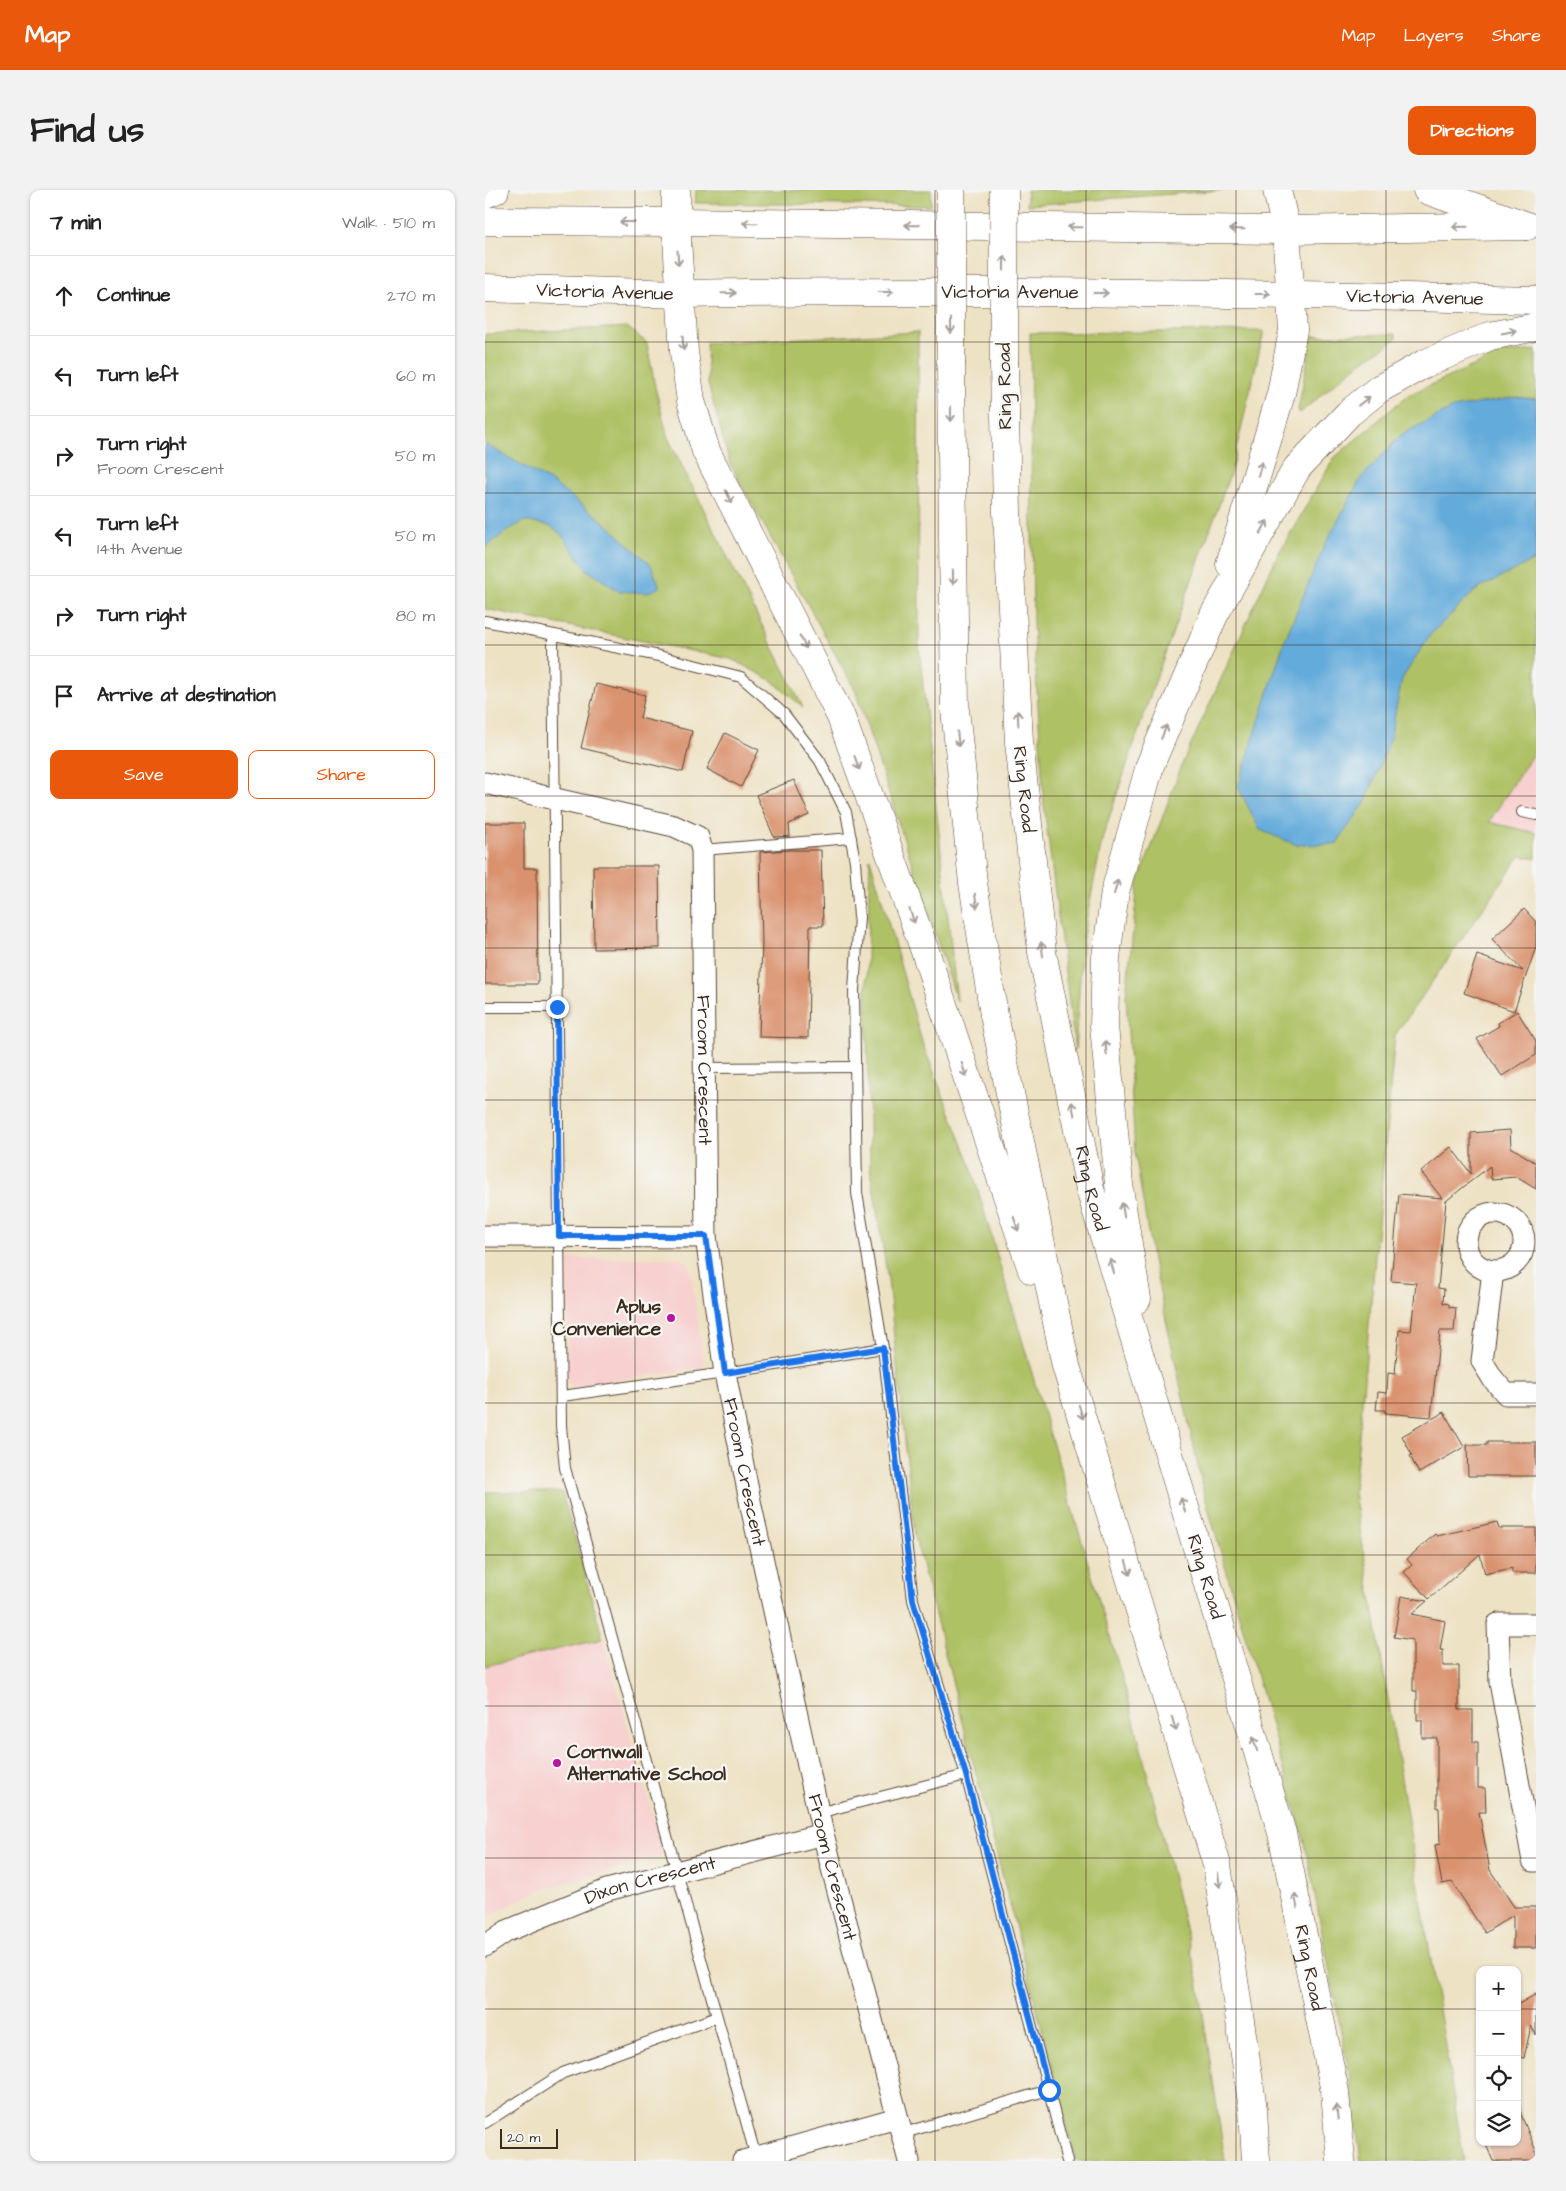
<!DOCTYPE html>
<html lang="en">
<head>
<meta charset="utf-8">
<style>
	body { margin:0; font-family:"Architects Daughter",sans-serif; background:#f2f2f2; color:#222 }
	.controls { position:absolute; right:15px; bottom:15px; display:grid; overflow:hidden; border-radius:10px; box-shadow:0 1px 4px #0004 }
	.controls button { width:45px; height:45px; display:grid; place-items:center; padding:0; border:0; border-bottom:1px solid #e0e0e0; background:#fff; color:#222; font:25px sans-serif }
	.scale { position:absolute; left:15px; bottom:12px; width:58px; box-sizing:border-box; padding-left:5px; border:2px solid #3b2a1e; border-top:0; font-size:14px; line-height:18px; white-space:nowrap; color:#3b2a1e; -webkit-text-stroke:4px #f6f6f2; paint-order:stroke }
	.stop { position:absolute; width:15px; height:15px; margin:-11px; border:4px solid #1a73e8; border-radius:50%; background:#fff }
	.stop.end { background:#1a73e8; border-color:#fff; box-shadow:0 1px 5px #0008 }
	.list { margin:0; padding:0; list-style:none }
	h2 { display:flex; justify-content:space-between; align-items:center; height:65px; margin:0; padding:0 20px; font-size:21px }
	h2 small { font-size:16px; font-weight:400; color:#767676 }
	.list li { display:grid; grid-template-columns:32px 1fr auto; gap:15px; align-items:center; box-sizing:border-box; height:80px; padding:0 20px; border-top:1px solid #e0e0e0 }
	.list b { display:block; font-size:19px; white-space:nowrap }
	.list p { margin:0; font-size:16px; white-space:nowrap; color:#767676 }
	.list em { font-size:16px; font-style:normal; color:#767676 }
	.actions { display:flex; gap:10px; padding:15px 20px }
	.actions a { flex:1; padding:11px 0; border:1px solid #ea580c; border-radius:10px; text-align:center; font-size:18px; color:#ea580c }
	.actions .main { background:#ea580c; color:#fff }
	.icon { flex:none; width:28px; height:28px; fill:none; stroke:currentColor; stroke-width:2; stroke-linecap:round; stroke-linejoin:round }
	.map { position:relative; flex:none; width:1051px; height:1971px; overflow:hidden; border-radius:10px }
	header { display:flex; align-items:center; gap:30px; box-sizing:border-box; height:70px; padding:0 25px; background:#ea580c; color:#fff }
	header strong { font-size:24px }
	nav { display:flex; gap:28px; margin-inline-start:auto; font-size:18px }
	.intro { display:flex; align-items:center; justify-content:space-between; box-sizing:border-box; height:120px; padding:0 30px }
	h1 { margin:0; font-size:35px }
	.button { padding:12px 22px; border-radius:10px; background:#ea580c; color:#fff; font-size:18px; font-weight:700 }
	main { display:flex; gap:30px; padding:0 30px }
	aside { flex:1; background:#fff; border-radius:10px; box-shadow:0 1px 4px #0004 }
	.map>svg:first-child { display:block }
	.built { fill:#f7d0cf }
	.green { fill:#afc165; stroke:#757642 }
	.water { fill:#64abdb; stroke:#506a7c }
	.building { fill:#da926e }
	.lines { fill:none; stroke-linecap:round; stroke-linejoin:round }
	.service-casing { stroke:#564637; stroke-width:12 }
	.minor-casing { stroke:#564637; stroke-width:23 }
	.primary-casing { stroke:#564637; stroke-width:29 }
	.trunk-casing { stroke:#564637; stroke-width:29 }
	.motorway-casing { stroke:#564637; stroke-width:29 }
	.service { stroke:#fff; stroke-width:10 }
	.minor { stroke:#fff; stroke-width:21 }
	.primary { stroke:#fff; stroke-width:28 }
	.trunk { stroke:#fff; stroke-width:28 }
	.motorway { stroke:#fff; stroke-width:28 }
	.motorway-bridge-casing { stroke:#564637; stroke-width:29; stroke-linecap:butt }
	.motorway-bridge { stroke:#fff; stroke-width:28 }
	.oneway { stroke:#a79f9a }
	.route { stroke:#1a73e8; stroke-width:6 }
	.grid { fill:none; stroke:#3b2a1e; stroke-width:1; stroke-opacity:0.55 }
	.poi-dot { fill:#b5179e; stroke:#f6f6f2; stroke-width:2 }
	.labels { text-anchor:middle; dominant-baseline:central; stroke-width:4.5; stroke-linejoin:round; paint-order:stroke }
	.street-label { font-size:19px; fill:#3b2a1e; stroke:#f6f6f2 }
	.poi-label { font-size:19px; font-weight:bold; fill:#3b2a1e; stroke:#f6f6f2; text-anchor:end }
</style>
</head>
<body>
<header>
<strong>Map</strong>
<nav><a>Map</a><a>Layers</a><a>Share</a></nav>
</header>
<div class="intro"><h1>Find us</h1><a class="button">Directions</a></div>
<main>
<aside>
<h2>7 min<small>Walk · 510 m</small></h2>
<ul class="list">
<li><svg class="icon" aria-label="ahead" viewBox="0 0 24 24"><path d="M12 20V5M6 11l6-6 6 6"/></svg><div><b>Continue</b></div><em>270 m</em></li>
<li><svg class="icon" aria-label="left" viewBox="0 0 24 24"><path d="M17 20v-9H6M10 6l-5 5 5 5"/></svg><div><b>Turn left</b></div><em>60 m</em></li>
<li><svg class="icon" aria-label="right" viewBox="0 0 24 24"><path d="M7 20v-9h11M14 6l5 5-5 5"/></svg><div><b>Turn right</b><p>Froom Crescent</p></div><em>50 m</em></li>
<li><svg class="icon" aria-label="left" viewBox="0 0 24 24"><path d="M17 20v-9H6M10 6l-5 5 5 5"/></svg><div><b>Turn left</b><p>14th Avenue</p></div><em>50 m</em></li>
<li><svg class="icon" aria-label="right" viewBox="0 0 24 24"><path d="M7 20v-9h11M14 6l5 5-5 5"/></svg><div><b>Turn right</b></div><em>80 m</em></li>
<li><svg class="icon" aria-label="arrive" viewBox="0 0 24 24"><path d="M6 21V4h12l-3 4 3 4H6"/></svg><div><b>Arrive at destination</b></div></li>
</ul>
<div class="actions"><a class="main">Save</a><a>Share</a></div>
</aside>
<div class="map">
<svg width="1051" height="1971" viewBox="0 0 1051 1971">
	<rect width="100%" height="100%" fill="#f6f6f2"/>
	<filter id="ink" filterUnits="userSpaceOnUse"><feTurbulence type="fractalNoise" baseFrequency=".02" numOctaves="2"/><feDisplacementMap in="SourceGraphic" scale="10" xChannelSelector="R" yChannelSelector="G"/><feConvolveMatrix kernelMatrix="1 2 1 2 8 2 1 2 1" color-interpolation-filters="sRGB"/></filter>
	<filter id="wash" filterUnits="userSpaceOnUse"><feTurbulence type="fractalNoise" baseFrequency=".0096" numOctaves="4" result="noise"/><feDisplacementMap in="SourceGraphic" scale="20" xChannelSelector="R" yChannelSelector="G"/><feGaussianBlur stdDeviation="1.12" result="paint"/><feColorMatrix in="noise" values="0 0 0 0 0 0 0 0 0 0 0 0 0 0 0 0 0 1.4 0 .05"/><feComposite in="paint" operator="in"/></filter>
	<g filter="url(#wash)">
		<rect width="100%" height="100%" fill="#eee2c5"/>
		<g class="built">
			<path d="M1051 559V643L1004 632Z"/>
			<path d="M194 1068 203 1073 205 1077 219 1177 87 1197 82 1189 83 1069Z"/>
			<path d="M118 1449 179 1665 54 1700 0 1728V1476Z"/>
		</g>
		<g class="green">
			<path d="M211 0H446V16L210 13Z"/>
			<path d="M542 0H740L542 15Z"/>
			<path d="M142 137 162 153 170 197 183 248 318 517 286 490 246 469 0 419V144Z"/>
			<path d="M779 141 746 282 673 483 618 646 598 746 590 860 559 616 548 433 545 143Z"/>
			<path d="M433 142 434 457 472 811 370 500 245 274 223 194 221 153Z"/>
			<path d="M911 144V149L868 178 815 223 813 220 827 146Z"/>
			<path d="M1051 160V559L1004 632 1051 643V669L1035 666 910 845 869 1302 979 1971H876L865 1888 820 1653 719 1304 666 1061 650 963 641 806 653 693 698 572 791 368 849 268 923 205 1017 163Z"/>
			<path d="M385 668 438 855 484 970 646 1518 713 1790 740 1971H591L430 1347 403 1090 385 977 381 800Z"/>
			<path d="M0 1302H77L118 1449 0 1476Z"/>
		</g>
		<g class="water">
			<path d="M1031 207 1051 209V369L991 400 945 445 917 489 905 550 880 613 851 654 812 655 775 640 753 597 799 452 839 356 876 288 917 244 968 218Z"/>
			<path d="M0 254 65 291 118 331 166 375 175 397 162 403 134 401 102 380 75 343 65 336 39 331 19 343 0 358Z"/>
		</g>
		<g id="blocks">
			<g class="building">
				<path d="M111 494 160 505 155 528 207 541 198 582 96 558Z"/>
				<path d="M240 543 274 560 256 597 222 579Z"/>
				<path d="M309 590 324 625 304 634 305 646 289 647 271 605Z"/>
				<path d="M0 633H39V678H52L53 794H0Z"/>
				<path d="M305 660H336L338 736H325L323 848 274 847 277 753 275 662Z"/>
				<path d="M108 676H174L175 758 109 759Z"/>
				<path d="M1039 719 1051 732V757L1029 821 979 803 992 765 1038 781 1007 749Z"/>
				<path d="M1032 821 1051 851V865L1017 886 992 849 1014 836 1013 833Z"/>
				<path d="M1025 940 1026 957 1051 973V999L1031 987 1006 989 1005 976 961 1011 953 1098 959 1099 958 1113 964 1114V1117L971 1118 969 1141H955L946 1227 900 1223V1220H891L893 1202 902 1203 903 1183 910 1184 914 1140 926 1141 931 1093 906 1091 914 1004 957 1008 936 982 966 957 986 984V943Z"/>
				<path d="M959 1222 979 1257 934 1283 925 1266 927 1265 917 1246Z"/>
				<path d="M1002 1252H1051V1286H983L982 1255H1002Z"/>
				<path d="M1012 1332 1014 1338H1051V1383H1027V1378L1000 1384 995 1364 944 1409 919 1382 927 1375 922 1369 950 1344 952 1346Z"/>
				<path d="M916 1406 942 1411 927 1424 960 1431 955 1460H958V1476H974V1520H988V1552H993V1598H1000L1001 1622H994L1005 1680 1029 1717H1051V1758H1028V1725L1000 1743 967 1692 957 1694 950 1655 955 1654 954 1618H952V1548H937V1530H932V1501H928V1450L909 1447Z"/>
				<path d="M1051 1804V1845L1046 1836 1039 1868 1032 1867V1815Z"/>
				<path d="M1032 1915 1051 1961V1971H1008L1000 1952H1032Z"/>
			</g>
		</g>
	</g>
	<g filter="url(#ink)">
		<use href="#blocks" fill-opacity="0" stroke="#564637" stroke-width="1"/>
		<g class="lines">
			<g class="service-casing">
				<g id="service">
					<path d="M0 431 174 466 256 487 299 524 335 571 361 622 370 671 374 727 369 800 372 1003 398 1158 428 1410 481 1585 582 1971"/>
					<path d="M68 445 76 1236 80 1278 272 1971"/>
					<path d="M1037 622 1051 625"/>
					<path d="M217 660 366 648"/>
					<path d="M0 817H72"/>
					<path d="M219 878 369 877"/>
					<path d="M77 1206 240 1183 398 1158"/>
					<path d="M333 1623 481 1585"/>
					<path d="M0 1933 78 1883 232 1827"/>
					<path d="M416 1944 563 1900"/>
				</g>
			</g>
			<g class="minor-casing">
				<g id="minor">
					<path id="s1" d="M0 593 189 636 213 647 217 660 221 1047 240 1183 266 1316 338 1644 424 1971"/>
					<circle cx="1010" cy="1052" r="29"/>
					<path d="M0 1046 221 1047"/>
					<path d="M1008 1081 997 1171 1008 1189 1021 1204H1051"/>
					<path d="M1051 1434H1013L1015 1492 1048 1671H1051"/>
					<path id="s2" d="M0 1756 22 1741 122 1700 338 1644"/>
					<path d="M258 1971 412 1928"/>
				</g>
			</g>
			<g class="primary-casing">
				<g id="primary">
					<path d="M0 31 191 32"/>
					<path id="s3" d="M0 98 195 104"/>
				</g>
			</g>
			<g class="trunk-casing">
				<g id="trunk">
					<path d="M191 32 801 40 1041 36"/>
					<path id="s4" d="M195 104C481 99 766 103 1051 110"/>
				</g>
			</g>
			<g class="motorway-casing">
				<g id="motorway">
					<path d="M191 0V32L199 162 206 211 221 261 356 527 440 761 547 1080"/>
					<path d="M942 0 1042 36"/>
					<path d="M0 4 10 0"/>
					<path id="s5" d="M519 174 522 322 534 552 557 762 605 999 797 1643 850 1902 856 1971"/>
					<path d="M466 175 470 519 488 693 509 825 581 1176 732 1675 768 1919 771 1971"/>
					<path d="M745 374 796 204 808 140 801 40 792 0"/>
					<path d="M652 1109 635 1005 619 836 621 767 630 702 665 575 729 425 812 278 864 223 894 199 939 174 1005 146 1051 137"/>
				</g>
			</g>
			<use href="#service" class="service"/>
			<use href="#minor" class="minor"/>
			<use href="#primary" class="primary"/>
			<use href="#trunk" class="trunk"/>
			<use href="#motorway" class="motorway"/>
			<g class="motorway-bridge-casing">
				<g id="motorway-bridge">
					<path d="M466 0V175"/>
					<path d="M519 0V174"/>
				</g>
			</g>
			<use href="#motorway-bridge" class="motorway-bridge"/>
		</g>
		<defs><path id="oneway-shaft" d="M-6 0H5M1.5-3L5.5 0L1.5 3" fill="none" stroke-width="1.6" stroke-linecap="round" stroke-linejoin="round" transform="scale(1.25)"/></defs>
		<g class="oneway">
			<use href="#oneway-shaft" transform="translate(142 32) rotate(-180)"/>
			<use href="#oneway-shaft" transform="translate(265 33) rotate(-179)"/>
			<use href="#oneway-shaft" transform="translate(427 35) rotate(-179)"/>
			<use href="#oneway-shaft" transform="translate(590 37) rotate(-179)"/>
			<use href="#oneway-shaft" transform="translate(975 37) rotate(179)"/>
			<use href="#oneway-shaft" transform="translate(752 39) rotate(-179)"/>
			<use href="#oneway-shaft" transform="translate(193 68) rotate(86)"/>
			<use href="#oneway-shaft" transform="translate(519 73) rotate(-90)"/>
			<use href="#oneway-shaft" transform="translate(401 102)"/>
			<use href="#oneway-shaft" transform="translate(244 103) rotate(-1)"/>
			<use href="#oneway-shaft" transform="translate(616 103)"/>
			<use href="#oneway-shaft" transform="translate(778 104)"/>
			<use href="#oneway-shaft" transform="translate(466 136) rotate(90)"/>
			<use href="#oneway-shaft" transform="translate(1024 142) rotate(-11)"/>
			<use href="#oneway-shaft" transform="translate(198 153) rotate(86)"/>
			<use href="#oneway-shaft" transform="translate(879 211) rotate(-38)"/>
			<use href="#oneway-shaft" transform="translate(466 224) rotate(89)"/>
			<use href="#oneway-shaft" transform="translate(775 279) rotate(-73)"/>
			<use href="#oneway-shaft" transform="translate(244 307) rotate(64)"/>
			<use href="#oneway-shaft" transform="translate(779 337) rotate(-61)"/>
			<use href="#oneway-shaft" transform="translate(468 387) rotate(89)"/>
			<use href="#oneway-shaft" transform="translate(318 452) rotate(63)"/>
			<use href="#oneway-shaft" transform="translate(533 528) rotate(-93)"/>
			<use href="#oneway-shaft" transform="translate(679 542) rotate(-68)"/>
			<use href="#oneway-shaft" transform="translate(473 549) rotate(84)"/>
			<use href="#oneway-shaft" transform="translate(372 573) rotate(70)"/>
			<use href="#oneway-shaft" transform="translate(631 697) rotate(-75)"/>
			<use href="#oneway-shaft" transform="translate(491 711) rotate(81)"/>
			<use href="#oneway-shaft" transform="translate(427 726) rotate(70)"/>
			<use href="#oneway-shaft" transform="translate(557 759) rotate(-98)"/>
			<use href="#oneway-shaft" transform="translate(621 858) rotate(-96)"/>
			<use href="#oneway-shaft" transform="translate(479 880) rotate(72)"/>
			<use href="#oneway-shaft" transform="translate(588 919) rotate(-102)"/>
			<use href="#oneway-shaft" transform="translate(638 1020) rotate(-99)"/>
			<use href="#oneway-shaft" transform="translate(531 1034) rotate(72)"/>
			<use href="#oneway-shaft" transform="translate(627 1076) rotate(-106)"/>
			<use href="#oneway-shaft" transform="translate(596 1222) rotate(73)"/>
			<use href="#oneway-shaft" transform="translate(698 1315) rotate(-107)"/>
			<use href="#oneway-shaft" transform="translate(643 1378) rotate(73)"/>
			<use href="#oneway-shaft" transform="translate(689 1534) rotate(73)"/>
			<use href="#oneway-shaft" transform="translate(770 1554) rotate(-107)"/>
			<use href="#oneway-shaft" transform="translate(734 1690) rotate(82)"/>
			<use href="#oneway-shaft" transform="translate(811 1711) rotate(-102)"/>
			<use href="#oneway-shaft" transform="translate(852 1922) rotate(-95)"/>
		</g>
	</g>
	<g class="lines" filter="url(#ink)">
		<path class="route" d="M72 817 74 1046H221L240 1183 398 1158 428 1410 481 1585 564 1900"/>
	</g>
	<path class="grid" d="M150 0V1971M300 0V1971M450 0V1971M601 0V1971M751 0V1971M901 0V1971M0 152H1051M0 303H1051M0 455H1051M0 606H1051M0 758H1051M0 910H1051M0 1061H1051M0 1213H1051M0 1365H1051M0 1516H1051M0 1668H1051M0 1819H995M1032 1819H1051"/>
	<g class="poi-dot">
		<circle cx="186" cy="1128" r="5"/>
		<circle cx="72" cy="1573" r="5"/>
	</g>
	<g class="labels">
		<g class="street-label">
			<text stroke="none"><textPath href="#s3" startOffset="120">Victoria Avenue</textPath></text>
			<text stroke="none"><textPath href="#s4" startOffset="330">Victoria Avenue</textPath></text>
			<text stroke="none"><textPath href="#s4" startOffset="735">Victoria Avenue</textPath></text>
			<text transform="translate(520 196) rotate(-91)">Ring Road</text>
			<text stroke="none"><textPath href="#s5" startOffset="426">Ring Road</textPath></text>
			<text stroke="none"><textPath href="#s1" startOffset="454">Froom Crescent</textPath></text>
			<text stroke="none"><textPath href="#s5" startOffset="831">Ring Road</textPath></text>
			<text stroke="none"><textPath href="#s1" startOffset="859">Froom Crescent</textPath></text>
			<text stroke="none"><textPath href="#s5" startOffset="1236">Ring Road</textPath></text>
			<text stroke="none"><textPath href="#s1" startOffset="1264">Froom Crescent</textPath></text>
			<text stroke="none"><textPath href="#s2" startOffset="179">Dixon Crescent</textPath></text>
			<text stroke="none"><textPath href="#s5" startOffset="1641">Ring Road</textPath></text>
		</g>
		<g class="poi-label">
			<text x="176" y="1117">Aplus<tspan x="176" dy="22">Convenience</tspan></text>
			<text x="82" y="1562" text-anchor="start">Cornwall<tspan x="82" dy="22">Alternative School</tspan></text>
		</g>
	</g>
</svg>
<div class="controls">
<button>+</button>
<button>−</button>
<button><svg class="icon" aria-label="locate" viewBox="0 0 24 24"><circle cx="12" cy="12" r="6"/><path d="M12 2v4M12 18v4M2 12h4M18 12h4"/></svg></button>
<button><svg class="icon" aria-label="layers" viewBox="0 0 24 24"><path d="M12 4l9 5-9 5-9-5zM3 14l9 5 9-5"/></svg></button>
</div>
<div class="scale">20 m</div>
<div class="stop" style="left:564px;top:1900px"></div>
<div class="stop end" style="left:72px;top:817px"></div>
</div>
</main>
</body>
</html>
